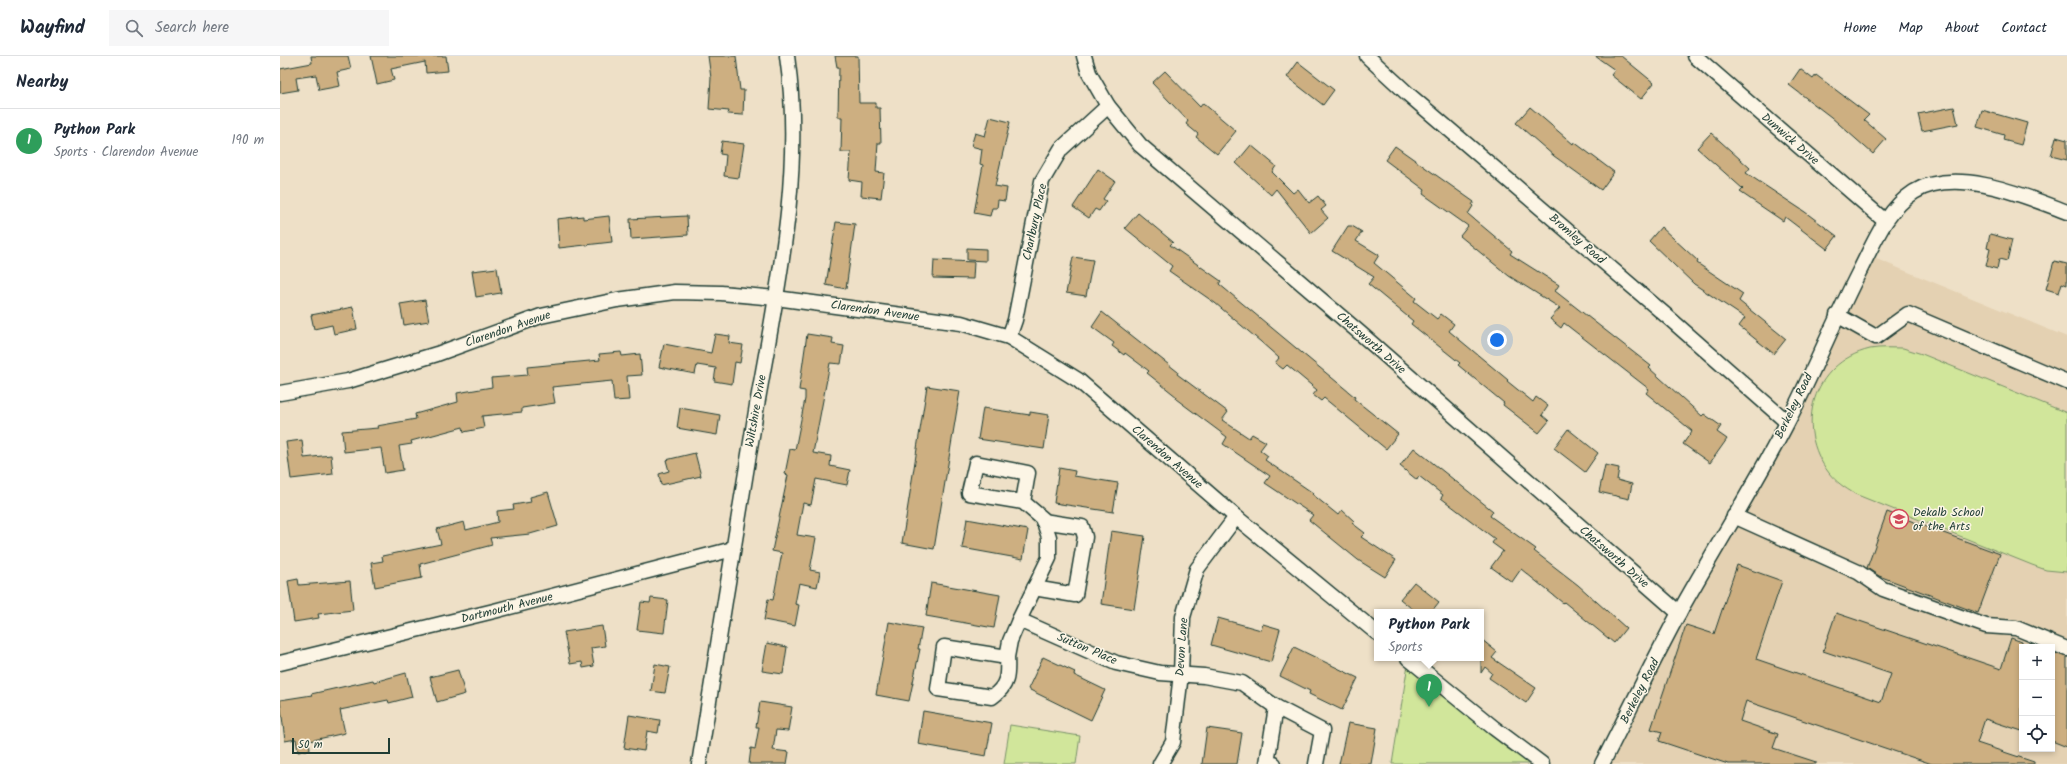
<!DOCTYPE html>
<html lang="en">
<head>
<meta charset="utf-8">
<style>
	body { margin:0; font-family:Kalam,sans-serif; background:#f6f6f7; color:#1f2937 }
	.controls { position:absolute; right:12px; bottom:12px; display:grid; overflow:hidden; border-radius:0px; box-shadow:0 2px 6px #0003 }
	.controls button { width:36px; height:36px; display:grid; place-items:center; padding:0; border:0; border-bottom:1px solid #e0e1e3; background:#fff; color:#1f2937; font:20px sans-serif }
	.scale { position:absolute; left:12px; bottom:10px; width:98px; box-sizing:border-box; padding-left:4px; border:2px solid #1f3d34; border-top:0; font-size:11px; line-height:14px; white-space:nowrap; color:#1f3d34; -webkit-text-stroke:3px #fcf5e5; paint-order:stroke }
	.you { position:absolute; left:1217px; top:284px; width:14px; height:14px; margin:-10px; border:3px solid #fff; border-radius:50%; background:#1a73e8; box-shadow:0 0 0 6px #1a73e833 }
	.badge { display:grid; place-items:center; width:26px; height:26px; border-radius:50%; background:#d93025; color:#fff; font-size:13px; font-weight:700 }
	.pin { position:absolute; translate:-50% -33px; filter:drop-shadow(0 1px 2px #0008) }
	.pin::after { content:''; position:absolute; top:21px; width:14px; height:12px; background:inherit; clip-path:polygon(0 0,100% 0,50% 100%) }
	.popup { position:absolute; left:1094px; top:553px; width:110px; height:52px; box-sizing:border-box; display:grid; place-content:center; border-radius:0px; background:#fff; filter:drop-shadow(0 1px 3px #0005); font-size:13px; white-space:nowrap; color:#747a83 }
	.popup b { font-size:15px; color:#1f2937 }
	.popup::after { content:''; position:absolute; left:50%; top:100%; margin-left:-8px; border:8px solid transparent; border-top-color:#fff }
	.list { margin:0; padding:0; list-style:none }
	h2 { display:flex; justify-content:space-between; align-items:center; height:52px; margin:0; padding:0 16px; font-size:17px }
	h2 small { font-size:13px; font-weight:400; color:#747a83 }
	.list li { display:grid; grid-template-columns:26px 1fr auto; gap:12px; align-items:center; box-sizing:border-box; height:64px; padding:0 16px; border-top:1px solid #e0e1e3 }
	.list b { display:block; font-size:15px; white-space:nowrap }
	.list p { margin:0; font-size:13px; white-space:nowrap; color:#747a83 }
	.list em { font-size:13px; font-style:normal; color:#747a83 }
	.icon { flex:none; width:22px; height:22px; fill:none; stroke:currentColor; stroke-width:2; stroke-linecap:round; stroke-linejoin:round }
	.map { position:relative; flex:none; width:1787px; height:708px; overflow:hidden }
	header { display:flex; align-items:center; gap:24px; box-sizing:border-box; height:56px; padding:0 20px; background:#fff; border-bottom:1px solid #e0e1e3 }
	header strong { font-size:19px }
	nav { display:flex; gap:22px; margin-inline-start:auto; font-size:14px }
	.search { width:280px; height:36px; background:#f6f6f7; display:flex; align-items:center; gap:10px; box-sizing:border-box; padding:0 14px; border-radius:0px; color:#747a83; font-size:15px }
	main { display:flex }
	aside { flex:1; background:#fff }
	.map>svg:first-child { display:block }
	.built { fill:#e4d1b2; fill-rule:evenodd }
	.green { fill:#d1e69b; stroke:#789268 }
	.building { fill:#cdaf81; stroke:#1f3d34 }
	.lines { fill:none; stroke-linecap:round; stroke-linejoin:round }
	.minor-casing { stroke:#1f3d34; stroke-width:17 }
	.minor { stroke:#fcf5e5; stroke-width:14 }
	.labels { text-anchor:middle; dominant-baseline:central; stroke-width:3; stroke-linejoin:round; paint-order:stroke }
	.street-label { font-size:12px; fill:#1f3d34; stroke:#fcf5e5 }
	.poi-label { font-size:12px; fill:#1f3d34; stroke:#fcf5e5; text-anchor:start }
</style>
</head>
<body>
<header>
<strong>Wayfind</strong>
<div class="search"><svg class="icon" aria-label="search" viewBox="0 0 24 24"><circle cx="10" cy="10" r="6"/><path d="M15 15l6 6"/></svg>Search here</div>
<nav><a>Home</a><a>Map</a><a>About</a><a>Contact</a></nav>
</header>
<main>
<aside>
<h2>Nearby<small></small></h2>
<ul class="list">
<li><span class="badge" style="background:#2e9e5b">1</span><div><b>Python Park</b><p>Sports · Clarendon Avenue</p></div><em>190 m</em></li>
</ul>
</aside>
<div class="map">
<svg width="1787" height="708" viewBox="0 0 1787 708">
	<rect width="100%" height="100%" fill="#eee0c7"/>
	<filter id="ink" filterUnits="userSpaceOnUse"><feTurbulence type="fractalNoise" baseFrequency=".025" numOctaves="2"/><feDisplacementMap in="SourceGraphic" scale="8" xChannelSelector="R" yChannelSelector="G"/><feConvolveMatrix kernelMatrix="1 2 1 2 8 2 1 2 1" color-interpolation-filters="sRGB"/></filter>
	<g filter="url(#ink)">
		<path class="built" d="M1589 200 1787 281V708H1321ZM1742 591H1772V693H1742Z"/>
		<g class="green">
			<path d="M1623 292 1642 298 1787 357V516L1766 514 1752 509 1575 438C1565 432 1556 426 1549 417 1514 371 1532 307 1590 293 1600 291 1613 292 1623 292Z"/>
			<path d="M1128 608 1228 693 1254 708H1112Z"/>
			<path d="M730 669 800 680 796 708H724Z"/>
		</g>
		<g class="building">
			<path d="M31 0H68L71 13 57 16 60 30 39 34 36 19 16 22 18 34 0 37V13L32 7Z"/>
			<path d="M91 0H166L168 15 146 17 145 6 111 13 114 24 97 28Z"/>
			<path d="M428 0H456L460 34H464L463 59 448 58 449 55 429 53 431 22Z"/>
			<path d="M555 0H578L579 47H596V52H600L601 87H598L596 116 604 117 601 142 581 140 582 126 569 124 571 96H561L562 61H558L559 11H557Z"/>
			<path d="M1315 0H1341L1374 27 1361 43 1331 19 1335 14Z"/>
			<path d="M1018 6 1054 34 1043 49 1007 21Z"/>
			<path d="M1520 13 1533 23 1536 19 1589 59 1584 64 1606 83 1593 98 1551 61 1509 29Z"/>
			<path d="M885 15 920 51 923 47 956 75 937 98 916 81 918 78 906 68 908 65 872 27Z"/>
			<path d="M1250 51 1293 88 1294 86 1334 116 1321 134 1274 100 1236 67Z"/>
			<path d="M1674 51 1678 68 1642 75 1638 58Z"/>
			<path d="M1702 54 1747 67 1741 89 1723 84 1724 79 1697 71Z"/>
			<path d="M710 61 730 66 715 130 727 132 725 145 718 144 717 152H712L710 160 694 157 703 109 700 108 702 93 691 90 695 77 705 80Z"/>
			<path d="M1431 77 1470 112 1466 117 1525 156 1557 180 1547 193 1505 161 1503 165 1460 136 1463 133 1417 92Z"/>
			<path d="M1776 81 1787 84V104L1771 100Z"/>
			<path d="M442 85 464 88 459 122 444 120 446 99 440 98Z"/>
			<path d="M971 89 996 110 992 116 1013 137 1018 133 1029 147 1038 140 1046 150 1041 154 1048 162 1031 177 996 133 991 139 956 107Z"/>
			<path d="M1115 90 1194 146 1192 149 1193 150 1188 158 1232 195 1230 198 1279 229 1275 235 1371 310 1369 312 1422 360 1424 358 1441 370 1437 376 1447 383 1430 407 1403 388 1412 375 1366 337 1369 333 1284 267 1281 272 1270 263 1280 252 1229 220 1180 180 1188 170 1143 138 1145 134 1105 104Z"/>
			<path d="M818 113 835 125 823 143 826 145 819 155 815 153 809 162 793 151Z"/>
			<path d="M858 157 893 186 890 189 941 225 939 228 1075 341 1074 343 1118 378 1106 393 1044 342 1041 345 1033 339 1037 334 1007 309 1003 313 995 307 999 302 981 286 935 247 889 215 892 210 845 172Z"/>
			<path d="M303 160V163L329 160 332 186 279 192 277 163Z"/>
			<path d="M407 160 408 179 351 183 350 163Z"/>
			<path d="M556 166 575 168 566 233 546 229Z"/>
			<path d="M1068 170H1072L1082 176 1076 185 1099 199 1094 207 1136 242 1134 245 1157 263 1161 258 1174 268 1169 275 1228 324 1227 325 1253 346 1256 341 1268 350 1262 359 1269 365 1259 377 1223 349 1224 347 1178 309 1180 307 1131 268 1133 265 1088 228 1094 221 1052 195Z"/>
			<path d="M1381 171 1418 205 1417 207 1463 238 1459 245 1506 283 1494 298 1459 270 1465 262 1414 228 1369 185Z"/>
			<path d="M1710 178 1732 184 1727 205 1719 203 1717 213 1706 210 1710 193 1707 192Z"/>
			<path d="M687 192 706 193V205L687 204Z"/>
			<path d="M793 201 813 204 806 240 786 237Z"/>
			<path d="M654 204 694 206 693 223 653 222Z"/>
			<path d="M1774 205 1787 208V229L1782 227 1779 237 1766 233Z"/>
			<path d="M217 212 221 237 196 241 192 215Z"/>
			<path d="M145 244 149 265 124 269 120 248Z"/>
			<path d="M73 251 77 273 54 278 52 269 34 273 31 259Z"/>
			<path d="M822 256 898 316 897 318 948 356 942 364 969 382 972 378 986 386 980 394 988 400 985 404 1033 437 1032 438 1058 459 1062 454 1074 465 1072 467 1085 477 1081 481 1116 504 1105 521 1078 504 1029 464 1033 459 985 427 990 420 943 388 947 381 896 343 897 341 867 317 869 315 845 297 844 299 832 290 834 287 812 271Z"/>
			<path d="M435 278 450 280 449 287 463 289 460 307 455 306 452 328 434 325 436 312 417 309 415 318 379 311 384 288 431 297Z"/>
			<path d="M527 278 553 282 552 288 564 290 561 308 550 307 533 397 551 400 550 410 570 414 567 429 536 423 531 449 523 447 517 479 536 482 530 514 540 516 537 531 519 527 515 548 519 549 515 570 484 564 488 543 493 544 502 497 492 495 508 419 505 418 510 393 515 394 525 343V335L519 334Z"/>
			<path d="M341 296 342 300 360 298 362 319 347 320 349 344 334 345 332 325 272 331 275 347 242 352V356L202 360 204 372 184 376 183 371 131 385 132 388 119 390 123 414 105 417 101 392 64 396 62 375 98 372 97 370 136 363 135 358 178 346 177 337 212 331 211 322 248 319 247 311 320 304 319 298Z"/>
			<path d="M647 330 680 335 654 493 622 487Z"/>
			<path d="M400 352 440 359 437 379 397 372Z"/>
			<path d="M703 352 750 359V356L769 359 764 393 698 383Z"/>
			<path d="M1288 373 1318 397 1305 416 1274 392Z"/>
			<path d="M22 384 24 402 51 399 53 418 11 423 6 386Z"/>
			<path d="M1134 392 1213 455 1210 460 1256 493 1254 495 1298 529 1346 572 1334 587 1284 546 1283 547 1241 513 1232 526 1211 511 1223 495 1212 487 1215 483 1161 442 1163 439 1139 420 1137 424 1120 410Z"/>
			<path d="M415 397 421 420 381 429 379 418 389 415 386 404Z"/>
			<path d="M1325 409 1339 412 1337 424 1352 428 1349 443 1319 436Z"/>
			<path d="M779 412 795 415 794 420 838 427 833 456 774 447Z"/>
			<path d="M268 436 278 470 250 478 210 482 212 489 140 508 142 522 95 531 91 507 103 505 102 500 161 488 157 473 184 466 186 474 218 466 217 455 234 453 233 449 251 446 250 441Z"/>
			<path d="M1607 456 1720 498 1698 557 1599 520 1587 512Z"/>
			<path d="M687 463 748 474 743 503 682 492Z"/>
			<path d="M831 475 865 480 854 553 821 548Z"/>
			<path d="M1457 509 1502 525 1476 603 1601 646 1611 618 1543 595 1556 557 1721 613 1731 582 1742 586V675L1705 663 1697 687 1754 706V708H1652L1466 645 1460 665 1498 678 1493 692 1536 706V708H1448L1379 685 1382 676 1371 673 1406 569 1434 578Z"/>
			<path d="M18 523 19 529 70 525 73 554 38 558 39 562 14 566 8 525Z"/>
			<path d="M1134 526 1159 546 1151 556H1136L1120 543Z"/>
			<path d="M651 527 720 539 714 572 646 560Z"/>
			<path d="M371 542 388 544 384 577 357 574 361 546 370 547Z"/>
			<path d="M938 562 981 574 983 568 1000 573 991 606 931 589Z"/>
			<path d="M609 566 642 572 638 593H640L629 645 596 639Z"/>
			<path d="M322 570 325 590 311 592 314 610 303 612 302 606 290 608 284 576Z"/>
			<path d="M1201 583 1217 596 1212 602 1256 632 1246 647 1209 622 1212 617 1205 611 1201 617Z"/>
			<path d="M487 587 507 591 503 618 482 615Z"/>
			<path d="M1014 591 1078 622 1062 654 1029 638 1030 635 1000 620Z"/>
			<path d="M1772 596 1787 601V691L1772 685Z"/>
			<path d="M763 601 795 616 794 619 825 634 811 664 748 633Z"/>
			<path d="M375 608 390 611 385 637 371 635Z"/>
			<path d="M178 614 185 638 157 646 150 621Z"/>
			<path d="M126 617 132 641 109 647 108 644 60 654 65 677 29 685 30 694 18 696 16 683 5 685 0 644 32 639 31 638 93 624 94 626Z"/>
			<path d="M480 646 512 651 508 675 496 674 493 694 509 696 507 708H469L471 692 475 693 479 671H476Z"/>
			<path d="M643 655 712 667 706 700 638 688Z"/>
			<path d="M349 659 380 664 378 677 367 675 364 695 344 692Z"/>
			<path d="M1068 667 1097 672 1091 708H1059Z"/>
			<path d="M927 672 962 677 957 708H922Z"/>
		</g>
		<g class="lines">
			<g class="minor-casing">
				<g id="minor">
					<path d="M804 0 809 17 828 50 860 89 1080 277 1399 557"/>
					<path d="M1087 0 1128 38 1389 262 1507 366"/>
					<path d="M1415 0 1605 165"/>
					<path d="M1557 259 1596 281 1628 258 1787 326"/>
					<path d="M729 281 735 264 762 125 781 93 828 50"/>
					<path d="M0 337 68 325 157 298 261 260 337 244 395 236 441 237 496 242 681 267 729 281 798 324 956 461 1097 577"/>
					<path d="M743 446 689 437 696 407 748 417 743 446 763 463 769 481V502L739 564 836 607 880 617 924 620 962 627 996 651 1042 675 1036 708"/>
					<path d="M1454 460 1578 516 1603 533 1706 570 1736 572 1787 593"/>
					<path d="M754 532 795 539 805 481 802 471 763 465"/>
					<path d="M727 601C728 619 728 630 712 641L658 633 664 591 727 601 730 585 739 564"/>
					<path d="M1128 602 1214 672 1262 708"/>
					<path d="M0 607 214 555 453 493"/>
					<path d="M419 708C438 588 457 469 477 349 497 234 524 117 507 0"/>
					<path d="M880 708 893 686 901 618 903 561 917 513 956 461"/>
					<path d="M994 708 987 707 996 651"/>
					<path d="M1322 708C1348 657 1373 605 1400 555 1435 492 1474 431 1507 367 1533 317 1554 265 1579 216 1594 187 1606 154 1634 136 1676 110 1745 140 1787 156"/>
				</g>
			</g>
			<use href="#minor" class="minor"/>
		</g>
	</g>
	<defs>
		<g id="school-ring" transform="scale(1)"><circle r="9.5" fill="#fcf5e5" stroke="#d1495b" stroke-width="1.5"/><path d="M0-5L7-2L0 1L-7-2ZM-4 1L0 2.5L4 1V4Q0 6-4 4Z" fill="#d1495b"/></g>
	</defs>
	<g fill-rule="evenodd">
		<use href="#school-ring" x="1619" y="463"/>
	</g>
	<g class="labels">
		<g class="street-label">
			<text transform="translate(1510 83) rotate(41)">Dunwick Drive</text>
			<text transform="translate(755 166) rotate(-78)">Charlbury Place</text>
			<text transform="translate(1297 183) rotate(41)">Bromley Road</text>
			<text transform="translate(595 255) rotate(8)">Clarendon Avenue</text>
			<text transform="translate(228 273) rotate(-19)">Clarendon Avenue</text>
			<text transform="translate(1091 287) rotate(41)">Chatsworth Drive</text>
			<text transform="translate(1514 350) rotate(-64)">Berkeley Road</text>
			<text transform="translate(476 355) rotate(-80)">Wiltshire Drive</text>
			<text transform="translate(887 401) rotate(41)">Clarendon Avenue</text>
			<text transform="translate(1334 501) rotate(41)">Chatsworth Drive</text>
			<text transform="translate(227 552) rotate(-14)">Dartmouth Avenue</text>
			<text transform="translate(902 591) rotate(-86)">Devon Lane</text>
			<text transform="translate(807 593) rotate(23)">Sutton Place</text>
			<text transform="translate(1360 635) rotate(-63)">Berkeley Road</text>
		</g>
		<g class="poi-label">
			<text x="1633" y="456">Dekalb School<tspan x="1633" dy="14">of the Arts</tspan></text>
		</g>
	</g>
</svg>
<div class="controls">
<button>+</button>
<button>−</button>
<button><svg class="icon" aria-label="locate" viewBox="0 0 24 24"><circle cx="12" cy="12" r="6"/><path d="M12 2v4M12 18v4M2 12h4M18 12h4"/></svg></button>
</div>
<div class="scale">50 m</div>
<div class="you"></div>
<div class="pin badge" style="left:1149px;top:651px;background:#2e9e5b">1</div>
<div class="popup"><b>Python Park</b>Sports</div>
</div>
</main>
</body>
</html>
